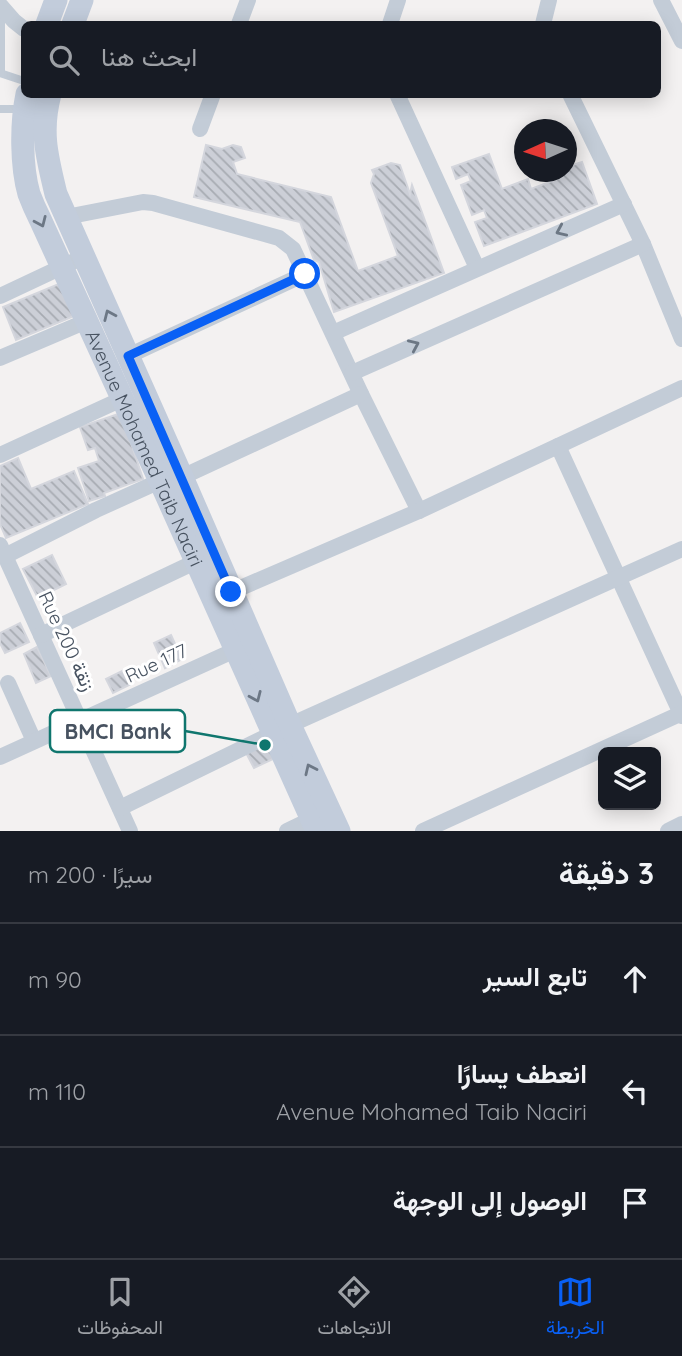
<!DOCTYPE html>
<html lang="ar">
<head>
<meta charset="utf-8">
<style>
	body { margin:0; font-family:Quicksand,Vazirmatn,sans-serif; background:#242831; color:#f1f3f6; direction:rtl }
	.controls { position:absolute; right:21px; bottom:21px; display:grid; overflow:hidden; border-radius:10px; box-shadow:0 4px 18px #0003 }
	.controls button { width:63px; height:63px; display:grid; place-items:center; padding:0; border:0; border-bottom:2px solid #363941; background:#171b24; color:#f1f3f6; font:35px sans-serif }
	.compass { position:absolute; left:514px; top:119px; width:63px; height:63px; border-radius:50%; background:#171b24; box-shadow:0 4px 18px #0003; rotate:267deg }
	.stop { position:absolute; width:21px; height:21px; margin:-16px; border:5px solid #0960f5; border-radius:50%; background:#fff }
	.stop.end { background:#0960f5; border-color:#fff; box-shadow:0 2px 7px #0008 }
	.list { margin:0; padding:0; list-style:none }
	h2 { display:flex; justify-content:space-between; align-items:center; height:91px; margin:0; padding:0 28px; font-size:30px }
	h2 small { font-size:23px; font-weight:400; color:#9ea1a6 }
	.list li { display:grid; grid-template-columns:46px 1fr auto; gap:21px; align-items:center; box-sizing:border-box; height:112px; padding:0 28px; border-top:2px solid #363941 }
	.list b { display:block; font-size:26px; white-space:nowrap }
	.list p { margin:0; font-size:23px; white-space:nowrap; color:#9ea1a6 }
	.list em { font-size:23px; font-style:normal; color:#9ea1a6 }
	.icon { flex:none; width:38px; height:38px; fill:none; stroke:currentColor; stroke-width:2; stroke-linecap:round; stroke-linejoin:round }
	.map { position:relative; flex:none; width:682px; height:831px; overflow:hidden; direction:ltr }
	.search { position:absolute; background:#171b24; box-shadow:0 4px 18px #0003; left:21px; right:21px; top:21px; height:77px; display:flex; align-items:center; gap:18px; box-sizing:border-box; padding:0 24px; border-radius:10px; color:#9ea1a6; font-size:26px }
	.sheet { height:427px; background:#171b24 }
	nav { display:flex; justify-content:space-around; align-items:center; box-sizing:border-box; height:98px; border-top:2px solid #363941; background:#171b24; font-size:19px; color:#9ea1a6 }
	nav a { display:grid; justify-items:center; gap:4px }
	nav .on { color:#0960f5 }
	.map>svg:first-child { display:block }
	.building { fill:url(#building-back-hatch); stroke:#d4d6dd; stroke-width:2 }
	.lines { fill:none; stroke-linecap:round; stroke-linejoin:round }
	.lane { stroke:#c3ccd7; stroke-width:8 }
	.street { stroke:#c3ccd7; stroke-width:16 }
	.secondary { stroke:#c2ccdb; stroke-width:23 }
	.oneway { stroke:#6c7785 }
	.oneway2 { stroke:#6c7784 }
	.route { stroke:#0960f5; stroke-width:9 }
	.labels { text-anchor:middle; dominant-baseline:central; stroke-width:6; stroke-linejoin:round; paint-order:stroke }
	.street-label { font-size:19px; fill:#475260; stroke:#fff }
	.leader { fill:none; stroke:#0f766e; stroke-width:2.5 }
	.callout-dot { fill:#0f766e; stroke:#fff; stroke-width:2.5 }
	.callout { fill:#fff; stroke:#0f766e; stroke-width:2.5 }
	.callout-label { font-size:21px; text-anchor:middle; font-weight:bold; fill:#475260 }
</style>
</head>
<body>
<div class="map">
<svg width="682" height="831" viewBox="0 0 682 831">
	<defs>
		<pattern id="building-back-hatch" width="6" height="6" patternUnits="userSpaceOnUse" patternTransform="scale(1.75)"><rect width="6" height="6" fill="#cccfd7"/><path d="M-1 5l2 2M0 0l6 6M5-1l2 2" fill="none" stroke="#a7abb2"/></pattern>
	</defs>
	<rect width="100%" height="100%" fill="#f3f1f1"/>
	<g class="building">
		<path d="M206 145 222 149 233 145 241 147 245 158 233 162 237 174 331 197 358 271 398 256 371 183 374 174 372 170 391 163 400 165 410 194 412 185 444 273 334 312 319 262 314 260 300 222 194 197Z"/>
		<path d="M489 154 502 189 528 179 531 189 563 177 561 172H566V167L582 162 597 204 484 246 475 222 487 218 484 210 472 215 461 185 471 181 468 174 456 179 452 167Z"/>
		<path d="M66 281 79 314 16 340 3 307Z"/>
		<path d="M121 413 143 479 104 493 105 496 89 501 78 468 99 461 95 448 88 450 80 427Z"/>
		<path d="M18 458 31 489 74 471 88 504 6 538 0 524V466Z"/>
		<path d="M52 555 66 584 38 598 23 569Z"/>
		<path d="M20 623 29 642 5 653 0 643V633Z"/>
		<path d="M171 635 182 659 165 668 154 643Z"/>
		<path d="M37 647 51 676 36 683 24 654Z"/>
		<path d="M124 670 131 684 113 693 106 679Z"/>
		<path d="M267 740 275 758 254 768 245 751Z"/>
	</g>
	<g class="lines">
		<g class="lane">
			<path d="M1 9V73"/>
			<path d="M0 73 24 81"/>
			<path d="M0 109H22"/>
		</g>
		<g class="street">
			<path d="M661 0 682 41"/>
			<path d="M0 5 14 21 24 29"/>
			<path d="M239 24 248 0"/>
			<path d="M390 24 398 0"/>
			<path d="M543 24 549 0"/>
			<path d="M397 94 477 268"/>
			<path d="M570 94 643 244 682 339"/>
			<path d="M200 129 213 94"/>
			<path d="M66 217 143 202 153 203 279 238 293 249 361 394 419 511"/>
			<path d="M0 296 83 257"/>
			<path d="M333 333 624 204"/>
			<path d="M128 356 305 274"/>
			<path d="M0 358 87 321"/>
			<path d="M352 373 643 244"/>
			<path d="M558 446 682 716"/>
			<path d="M0 455 122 399"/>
			<path d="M182 477 361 394"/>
			<path d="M0 545 130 831"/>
			<path d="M5 556 96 510 160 481"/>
			<path d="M231 592 419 511 682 388"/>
			<path d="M41 635 195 562"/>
			<path d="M8 683 34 741"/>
			<path d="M0 757 244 646"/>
			<path d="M120 808 290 725 682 549"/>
			<path d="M287 831 312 819"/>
			<path d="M423 831 682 713"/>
			<path d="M668 831 682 824"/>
		</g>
		<g class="secondary">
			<path d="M47 24 56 0"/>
			<path d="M73 24 82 0"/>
			<path id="s1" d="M27 94C21 123 21 166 29 194 32 202 36 211 40 219L160 481 317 831"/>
			<path d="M50 94C40 132 47 157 56 194L182 477 290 725 339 831"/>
		</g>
	</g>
	<defs><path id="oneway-chevron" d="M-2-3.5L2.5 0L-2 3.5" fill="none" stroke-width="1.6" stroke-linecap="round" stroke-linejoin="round" transform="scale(1.75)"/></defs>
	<g class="oneway">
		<use href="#oneway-chevron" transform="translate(41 222) rotate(66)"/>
		<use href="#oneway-chevron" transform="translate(109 315) rotate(-114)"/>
		<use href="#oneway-chevron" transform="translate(256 697) rotate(66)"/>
		<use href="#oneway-chevron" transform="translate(310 769) rotate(-115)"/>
	</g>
	<g class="oneway2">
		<use href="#oneway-chevron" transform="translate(561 231) rotate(156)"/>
		<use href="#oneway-chevron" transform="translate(414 345) rotate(-24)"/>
	</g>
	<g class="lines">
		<path class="route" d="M231 592 128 356 305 274"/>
	</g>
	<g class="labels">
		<g class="street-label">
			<text stroke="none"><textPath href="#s1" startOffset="380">Avenue Mohamed Taib Naciri</textPath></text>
			<text transform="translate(67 641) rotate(65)">Rue 200 زنقة</text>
			<text transform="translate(156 663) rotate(-25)">Rue 177</text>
		</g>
	</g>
	<path class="leader" d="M265 745L185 731"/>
	<circle class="callout-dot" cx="265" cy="745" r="7"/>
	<rect class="callout" x="50" y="710" width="135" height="42" rx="7"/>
	<g class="callout-label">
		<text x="118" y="739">BMCI Bank</text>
	</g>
</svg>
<div class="controls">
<button><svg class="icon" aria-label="layers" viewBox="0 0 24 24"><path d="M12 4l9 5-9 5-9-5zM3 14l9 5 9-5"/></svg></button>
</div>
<svg class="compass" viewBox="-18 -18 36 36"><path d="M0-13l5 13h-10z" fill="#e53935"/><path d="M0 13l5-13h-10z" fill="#9ea1a6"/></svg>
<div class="stop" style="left:305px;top:274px"></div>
<div class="stop end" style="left:231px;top:592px"></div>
<div class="search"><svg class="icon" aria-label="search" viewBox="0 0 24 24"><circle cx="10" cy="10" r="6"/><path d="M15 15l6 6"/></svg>ابحث هنا</div>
</div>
<section class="sheet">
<h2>3 دقيقة<small>سيرًا · 200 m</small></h2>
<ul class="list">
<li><svg class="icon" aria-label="ahead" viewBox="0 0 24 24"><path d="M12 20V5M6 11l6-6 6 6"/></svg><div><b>تابع السير</b></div><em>90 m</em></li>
<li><svg class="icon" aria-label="left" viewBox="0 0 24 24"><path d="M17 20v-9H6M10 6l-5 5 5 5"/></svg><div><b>انعطف يسارًا</b><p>Avenue Mohamed Taib Naciri</p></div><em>110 m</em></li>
<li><svg class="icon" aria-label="arrive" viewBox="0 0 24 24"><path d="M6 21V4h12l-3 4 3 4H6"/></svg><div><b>الوصول إلى الوجهة</b></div></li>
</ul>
</section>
<nav>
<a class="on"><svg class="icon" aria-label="map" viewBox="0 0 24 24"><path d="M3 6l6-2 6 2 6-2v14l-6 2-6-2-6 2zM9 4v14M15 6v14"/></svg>الخريطة</a>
<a><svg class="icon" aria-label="directions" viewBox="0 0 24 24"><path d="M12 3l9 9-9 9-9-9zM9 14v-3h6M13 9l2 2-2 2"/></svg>الاتجاهات</a>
<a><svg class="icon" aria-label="saved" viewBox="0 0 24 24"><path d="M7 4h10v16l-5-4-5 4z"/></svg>المحفوظات</a>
</nav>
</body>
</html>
